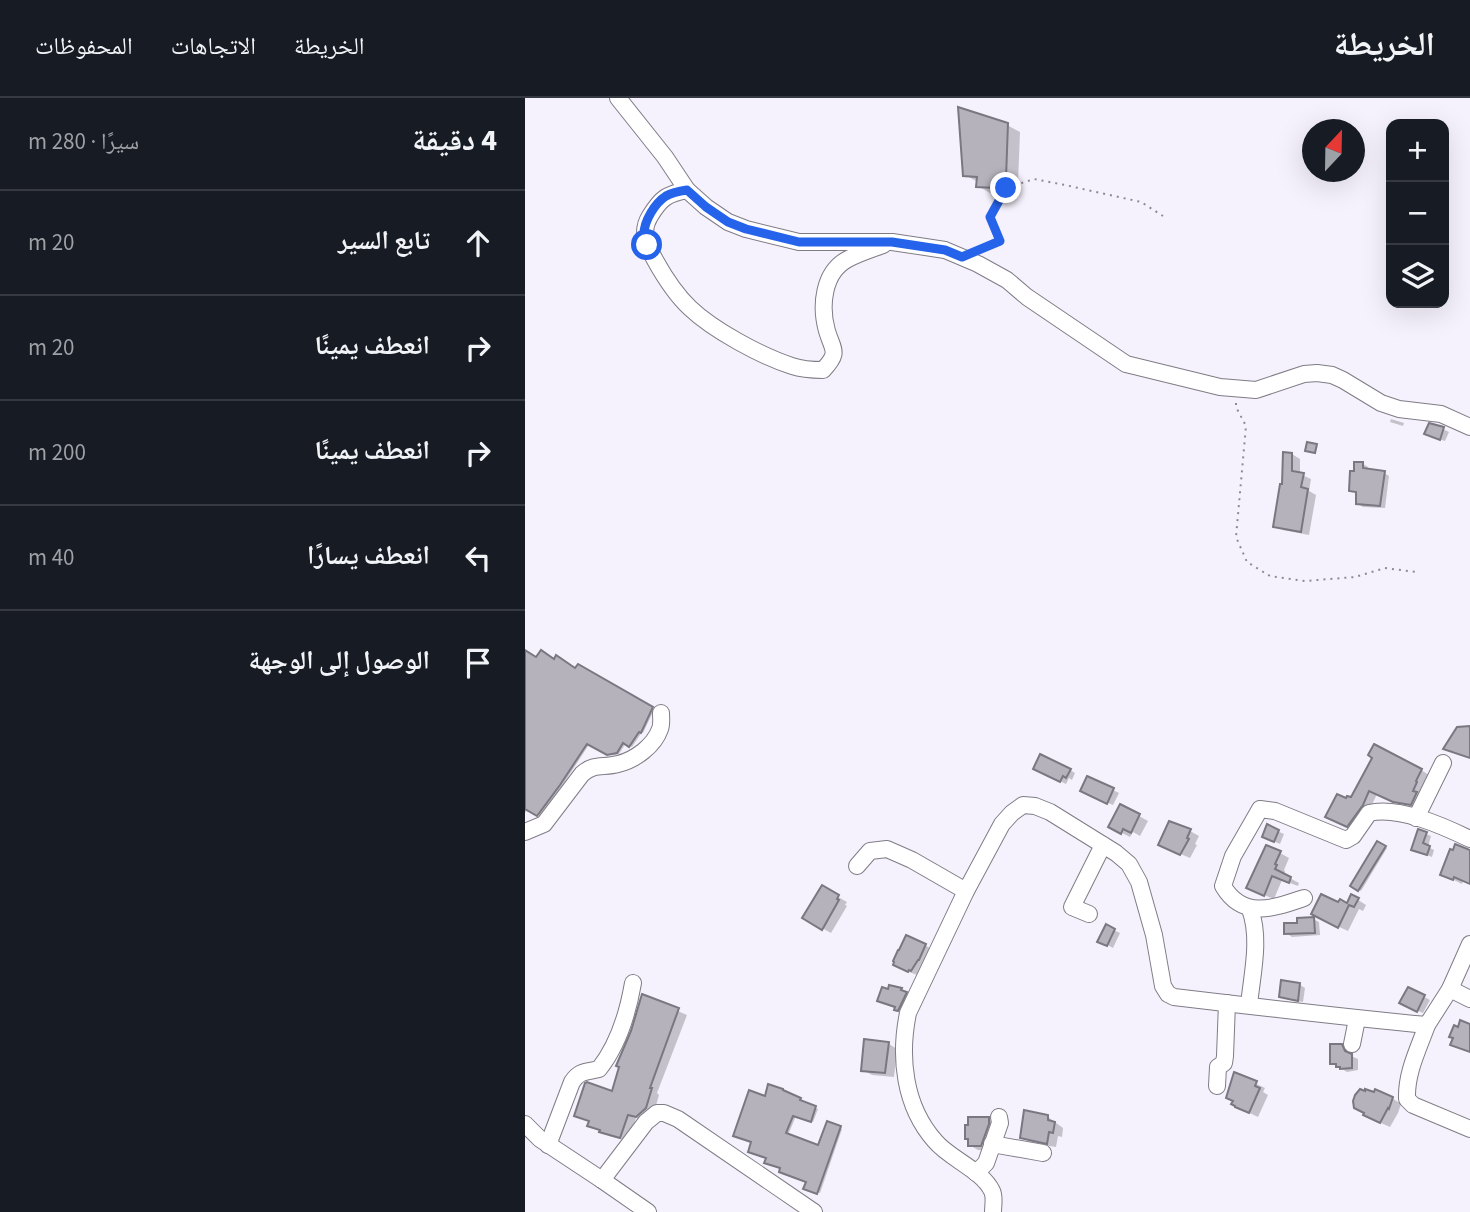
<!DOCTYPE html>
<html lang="ar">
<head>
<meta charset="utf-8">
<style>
	body { margin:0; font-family:"Source Sans 3","Noto Naskh Arabic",sans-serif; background:#242831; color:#f1f3f6; direction:rtl }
	.controls { position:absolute; right:21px; top:21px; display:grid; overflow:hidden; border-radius:14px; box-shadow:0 7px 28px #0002 }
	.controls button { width:63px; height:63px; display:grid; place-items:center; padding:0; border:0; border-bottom:2px solid #363941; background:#171b24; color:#f1f3f6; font:35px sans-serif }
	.compass { position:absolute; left:777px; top:21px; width:63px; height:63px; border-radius:50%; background:#171b24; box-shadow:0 7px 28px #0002; rotate:22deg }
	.stop { position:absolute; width:21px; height:21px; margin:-16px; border:5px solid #2563eb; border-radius:50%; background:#fff }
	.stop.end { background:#2563eb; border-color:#fff; box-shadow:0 2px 7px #0008 }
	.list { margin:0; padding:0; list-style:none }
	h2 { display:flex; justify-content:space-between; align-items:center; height:91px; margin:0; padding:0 28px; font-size:30px }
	h2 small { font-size:23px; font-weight:400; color:#9ea1a6 }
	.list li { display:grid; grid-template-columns:46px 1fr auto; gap:21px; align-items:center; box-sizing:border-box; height:105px; padding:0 28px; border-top:2px solid #363941 }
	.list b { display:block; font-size:26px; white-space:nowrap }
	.list em { font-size:23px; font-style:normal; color:#9ea1a6 }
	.icon { flex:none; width:38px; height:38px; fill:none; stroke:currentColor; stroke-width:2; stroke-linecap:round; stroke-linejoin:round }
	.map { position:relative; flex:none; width:945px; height:1114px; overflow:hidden; direction:ltr }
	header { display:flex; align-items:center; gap:42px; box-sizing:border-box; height:98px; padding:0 35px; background:#171b24; border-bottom:2px solid #363941 }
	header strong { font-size:33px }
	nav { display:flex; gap:38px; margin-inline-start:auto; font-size:24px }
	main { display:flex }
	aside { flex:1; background:#171b24 }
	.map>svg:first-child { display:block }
	.shadow { fill:#0003 }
	.building { fill:#b5b2bc; stroke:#7a7780; stroke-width:2 }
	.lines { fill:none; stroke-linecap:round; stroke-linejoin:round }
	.minor-casing { stroke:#7f7c86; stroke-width:18 }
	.path { stroke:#8c8a91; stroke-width:2; stroke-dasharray:2 5; stroke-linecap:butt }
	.minor { stroke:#fff; stroke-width:16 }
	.route { stroke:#2563eb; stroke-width:9 }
</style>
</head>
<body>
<header>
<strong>الخريطة</strong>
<nav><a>الخريطة</a><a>الاتجاهات</a><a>المحفوظات</a></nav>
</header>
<main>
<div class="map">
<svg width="945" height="1114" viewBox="0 0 945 1114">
	<rect width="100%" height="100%" fill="#f6f2fd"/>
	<g class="shadow">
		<path d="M482 27 495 34 493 86H484L483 96 465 95 453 88V84L440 77Z"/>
		<path d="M866 321 879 325 878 328 865 324Z"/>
		<path d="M918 331 924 334 920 343 907 339Z"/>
		<path d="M767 356 775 361V376L786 381 784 393 791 397 784 437 758 432 750 428Z"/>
		<path d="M838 366 843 369V373L859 375 864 378 860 410 838 409 832 405 833 396 826 392 831 375Z"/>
		<path d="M0 554 11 562 30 563 51 572 53 568 129 612 118 635 117 634 107 649 101 645 94 656 86 657 65 645 37 688 15 717 3 710 0 715Z"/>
		<path d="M849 659 896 672 904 677 894 710 878 707 852 696 845 711 830 732 810 723 827 702Z"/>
		<path d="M545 672 550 675 547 682 544 680 541 686 516 674Z"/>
		<path d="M588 692 594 695 588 707 562 696Z"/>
		<path d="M596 708 623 723 615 738 608 734 605 739 585 729Z"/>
		<path d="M743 729 759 736 755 746 744 741Z"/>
		<path d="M665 733 674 738 670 746 672 747 665 760 644 751Z"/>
		<path d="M901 736 906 738 903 749 909 752 907 759 893 754Z"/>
		<path d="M853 745 862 750 836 793 827 787Z"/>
		<path d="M945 754V785L938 782 937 786 917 776Z"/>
		<path d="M755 755 764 760 759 772 760 773 759 777 774 785 773 788 757 782 749 801 732 794Z"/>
		<path d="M297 790 322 804 320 807 322 808 306 835 279 820Z"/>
		<path d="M827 798 841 807 838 813 834 811 823 833 797 821 814 807H822Z"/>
		<path d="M788 821 794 824 795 837 767 839 761 835 774 826Z"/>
		<path d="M582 829 595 835 588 850 575 843Z"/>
		<path d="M400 847 409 853 396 877 393 876 392 877 379 872Z"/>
		<path d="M775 887 780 890 778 904 761 901 756 898Z"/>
		<path d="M366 888 385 897 380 916 371 911V910L354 902 364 893Z"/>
		<path d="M884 891 905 902 898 915 882 908Z"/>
		<path d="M118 898 162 917 132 995 134 997 129 1015 120 1023 111 1020 103 1043 84 1038 64 1027 65 1024 51 1018 88 995Z"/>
		<path d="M364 946 372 951 369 979 347 977 338 972Z"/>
		<path d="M816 948 822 951 824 957 833 961V972L822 974 807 965Z"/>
		<path d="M710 976 740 990 738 994 743 997 733 1019 712 1009Z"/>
		<path d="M259 995 277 1003 276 1005 293 1011 288 1024 271 1018 263 1037 294 1050 315 1030 317 1031 295 1095 282 1091 283 1083 257 1070 241 1000Z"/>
		<path d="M867 1000 876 1006 873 1015 865 1029 849 1022Z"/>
		<path d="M523 1019 538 1030 537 1039 533 1038 531 1049 506 1045 497 1039Z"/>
		<path d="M463 1021 472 1026 465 1053 453 1052 444 1047 445 1042 441 1040Z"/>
	</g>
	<g class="building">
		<path d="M433 9 483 25 481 80H472L471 90 451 89 452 79 438 78Z"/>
		<path d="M904 325 919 329 915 342 899 336Z"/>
		<path d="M782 344 792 346 790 355 780 353Z"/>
		<path d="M758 354 767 355V373L779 375 776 389 783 391 776 434 748 429 755 386H757Z"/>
		<path d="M829 364H838V370L860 373 855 408 831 406V394L824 393 825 373H829Z"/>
		<path d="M0 552 11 559 16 552 29 561 31 557 50 570 53 566 128 609 116 635 114 634 104 649 98 645 92 655 82 657 62 646 35 687 12 718 0 711Z"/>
		<path d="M945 628V660L918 651 932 629Z"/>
		<path d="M849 646 897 671 891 683 892 684 888 693 892 694 886 707 868 704 844 693 838 707 822 729 800 719 812 696 821 700 822 698 826 699 847 660 843 657Z"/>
		<path d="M515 656 546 671 541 680 538 678 535 684 508 671Z"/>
		<path d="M562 678 589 690 582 706 555 693Z"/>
		<path d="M595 706 615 716 606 735 598 731 596 736 583 729Z"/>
		<path d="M644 723 666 731 662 740 664 741 655 757 633 747Z"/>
		<path d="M742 726 754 732 749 744 737 739Z"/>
		<path d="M893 731 902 734 898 745 905 748 902 757 886 752Z"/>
		<path d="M852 743 861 748 833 793 825 788Z"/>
		<path d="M930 746 945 752V786L929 779 928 782 915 777 925 751 928 752Z"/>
		<path d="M741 747 756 753 750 766 752 767 750 771 766 779 764 785 747 778 739 798 721 790Z"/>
		<path d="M297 787 314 797 312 801 314 802 297 832 277 820Z"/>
		<path d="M796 796 813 804 815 801 822 805 826 796 834 800 829 809 824 807 813 830 786 816Z"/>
		<path d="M789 819 790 835 759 836V825H772V820Z"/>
		<path d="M581 826 590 831 582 848 572 844Z"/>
		<path d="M381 837 401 846 394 862H393L386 873 384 872 383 874 368 867 369 864 368 863 373 852H374Z"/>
		<path d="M756 882 775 885 773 903 754 899Z"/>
		<path d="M364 887 377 890 376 892 382 894 373 913 369 912 370 909 352 903 357 889 363 891Z"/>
		<path d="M883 889 900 897 892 914 874 905Z"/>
		<path d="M117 896 154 910 125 990H127L121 1010 111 1019 103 1017 95 1040 74 1034 75 1032 62 1028 64 1023 49 1018 60 985 62 984 87 993 94 969 91 968 106 933Z"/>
		<path d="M935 922 945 926V954L925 947 928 940 924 939 929 927 933 929Z"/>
		<path d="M339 941 364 944 360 975 336 973Z"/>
		<path d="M805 946H817L820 953 827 956V970L815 971V969H811V966H805Z"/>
		<path d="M709 974 732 983 730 988 735 990 724 1015 710 1009V1008L706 1006 708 1003 701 1000Z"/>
		<path d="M243 986 258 991V992L276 1000 275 1002 291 1008 286 1024 268 1018 261 1035 264 1036 293 1047 302 1023 316 1028 292 1096 278 1091 281 1084 254 1074 255 1070 239 1065 241 1060 223 1054 226 1044 208 1038 224 992 240 998Z"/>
		<path d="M835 991 840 993V991L849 994 850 991 868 999 864 1011 863 1010 855 1025 838 1017 839 1015 829 1010 828 1003 830 997Z"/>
		<path d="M499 1012 523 1017V1022L530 1024 528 1035 524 1034 522 1046 495 1040Z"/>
		<path d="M443 1019H464V1026L456 1048H443V1041H440V1027H443Z"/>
	</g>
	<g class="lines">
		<g class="minor-casing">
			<g id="minor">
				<path d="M93 0 140 59 162 92 181 109 203 124 221 131 274 144H367L420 152 453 166 482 182 502 199 601 266 695 289 731 292 779 276 792 275 807 277 818 282 856 305 874 311 916 316 945 329"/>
				<path d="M162 92C142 96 136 100 125 118 115 134 122 147 130 162 140 180 150 196 165 210 188 232 236 258 267 268 276 271 288 272 298 272 315 254 308 253 302 233 295 208 298 174 323 161 334 155 347 151 358 147"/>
				<path d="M891 720 918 665"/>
				<path d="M0 734 19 726 57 676C69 665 78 670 93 666 110 662 129 648 135 631 137 626 136 620 136 615"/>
				<path d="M332 768 345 753 362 751 387 762 441 793"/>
				<path d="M779 800C749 810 718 822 698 788L708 758 735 711 750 713 821 742 828 738 844 715C874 708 918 728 945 741"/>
				<path d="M564 816 547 809 578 747"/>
				<path d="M925 891 945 901"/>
				<path d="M724 907C727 876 736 841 725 811"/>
				<path d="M902 927C893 952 881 975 882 1001L888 1007 945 1031"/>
				<path d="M827 946 832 921"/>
				<path d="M692 988 693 969 699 965 700 958 702 905"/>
				<path d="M0 1026 15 1041 77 1082 123 1114"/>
				<path d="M467 1046 518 1055"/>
				<path d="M23 1047 47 984C55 972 62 974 74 971 93 947 103 914 108 885"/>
				<path d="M451 1075 461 1065 475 1025 474 1019"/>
				<path d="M77 1082 121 1024 132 1015H139L153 1021 289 1114"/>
				<path d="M468 1114C468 1107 470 1099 467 1093 457 1072 425 1061 410 1043 379 1008 374 959 383 915L441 793 477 726 487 715 498 707 510 708 525 714 591 755 604 766 614 784 629 837 638 888 643 896 649 899C733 909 817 919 902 927L925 891 945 846"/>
			</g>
		</g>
		<g class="path">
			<path d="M454 152 475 143 465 119 481 90 509 81 540 87 616 104 638 118"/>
			<path d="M711 305V309L721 328 711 439 722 464 745 478 780 483 830 479 860 470 891 474"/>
		</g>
		<use href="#minor" class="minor"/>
	</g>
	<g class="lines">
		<path class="route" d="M122 147C121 146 119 137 119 136 119 123 130 105 141 98 148 94 155 93 162 92L181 109 203 124 221 131 274 144H367L420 152 437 159 475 143 465 119 481 90"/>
	</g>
</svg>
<div class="controls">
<button>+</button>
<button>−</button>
<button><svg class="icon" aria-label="layers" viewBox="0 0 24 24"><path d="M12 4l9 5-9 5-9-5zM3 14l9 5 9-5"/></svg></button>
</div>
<svg class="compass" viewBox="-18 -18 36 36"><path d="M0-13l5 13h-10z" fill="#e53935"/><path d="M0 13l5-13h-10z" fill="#9ea1a6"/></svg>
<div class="stop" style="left:122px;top:147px"></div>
<div class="stop end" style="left:481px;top:90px"></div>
</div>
<aside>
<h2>4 دقيقة<small>سيرًا · 280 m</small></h2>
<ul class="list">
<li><svg class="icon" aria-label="ahead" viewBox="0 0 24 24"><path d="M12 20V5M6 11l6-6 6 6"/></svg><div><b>تابع السير</b></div><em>20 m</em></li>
<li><svg class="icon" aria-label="right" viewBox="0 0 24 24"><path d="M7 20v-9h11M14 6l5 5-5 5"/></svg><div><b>انعطف يمينًا</b></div><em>20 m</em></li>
<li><svg class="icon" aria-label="right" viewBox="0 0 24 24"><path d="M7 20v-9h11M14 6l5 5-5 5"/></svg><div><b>انعطف يمينًا</b></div><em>200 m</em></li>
<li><svg class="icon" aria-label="left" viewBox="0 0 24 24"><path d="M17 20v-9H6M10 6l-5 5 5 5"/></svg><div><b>انعطف يسارًا</b></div><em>40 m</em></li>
<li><svg class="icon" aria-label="arrive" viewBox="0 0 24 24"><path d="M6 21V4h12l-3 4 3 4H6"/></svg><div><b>الوصول إلى الوجهة</b></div></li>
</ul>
</aside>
</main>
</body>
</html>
